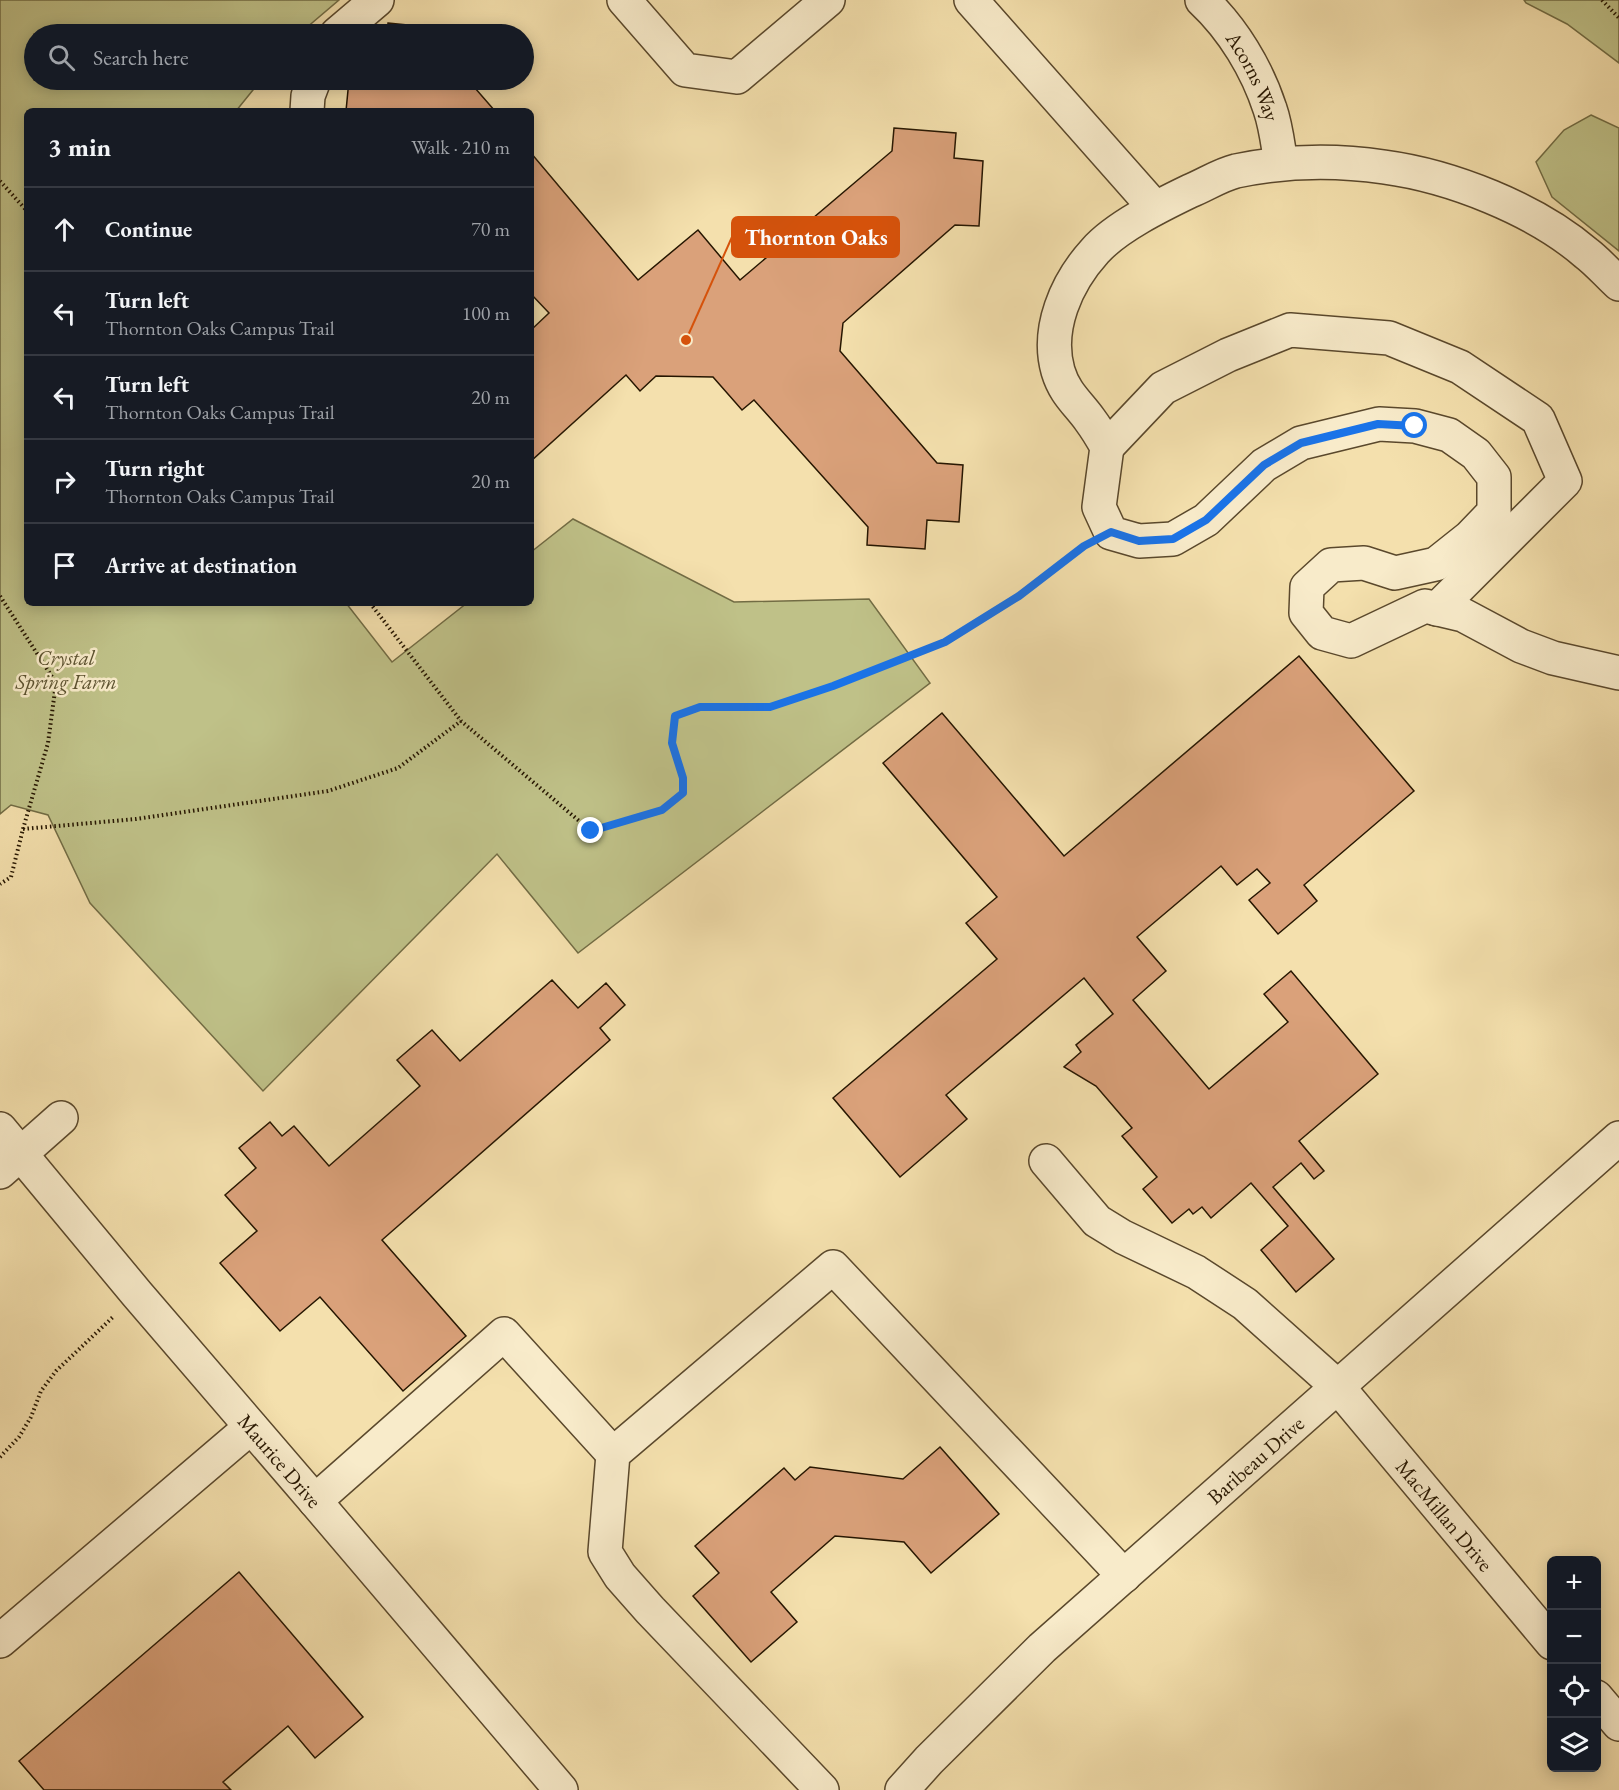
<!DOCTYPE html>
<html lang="en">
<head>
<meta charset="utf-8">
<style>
	body { margin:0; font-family:"EB Garamond",serif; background:#20242c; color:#f1f3f6 }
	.controls { position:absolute; right:18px; bottom:18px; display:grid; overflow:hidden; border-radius:9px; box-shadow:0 3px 15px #0003 }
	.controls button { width:54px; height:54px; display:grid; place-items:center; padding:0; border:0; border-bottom:2px solid #363941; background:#171b24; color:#f1f3f6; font:30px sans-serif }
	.stop { position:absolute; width:18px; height:18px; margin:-14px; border:4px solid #1a73e8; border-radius:50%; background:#fff }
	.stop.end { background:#1a73e8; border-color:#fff; box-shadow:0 2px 6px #0008 }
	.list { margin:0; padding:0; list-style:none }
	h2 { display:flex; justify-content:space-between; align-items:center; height:78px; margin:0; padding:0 24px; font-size:26px }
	h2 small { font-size:20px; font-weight:400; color:#9ea1a6 }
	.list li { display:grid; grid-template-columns:39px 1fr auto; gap:18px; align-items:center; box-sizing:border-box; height:84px; padding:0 24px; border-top:2px solid #363941 }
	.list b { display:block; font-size:22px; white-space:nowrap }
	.list p { margin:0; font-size:20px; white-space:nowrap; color:#9ea1a6 }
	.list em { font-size:20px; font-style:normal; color:#9ea1a6 }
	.icon { flex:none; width:33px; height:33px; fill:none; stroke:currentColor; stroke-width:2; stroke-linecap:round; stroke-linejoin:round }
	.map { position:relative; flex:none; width:1619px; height:1790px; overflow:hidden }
	.search { position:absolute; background:#171b24; box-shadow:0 3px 15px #0003; left:24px; top:24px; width:510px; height:66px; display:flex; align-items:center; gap:15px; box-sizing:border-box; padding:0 21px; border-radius:33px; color:#9ea1a6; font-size:22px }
	.panel { position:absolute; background:#171b24; box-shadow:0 3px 15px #0003; left:24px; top:108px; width:510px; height:498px; border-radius:9px }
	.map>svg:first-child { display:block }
	.green { fill:#bfc188; stroke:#726c44; stroke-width:1.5 }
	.building { fill:#daa17a; stroke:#261601; stroke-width:1.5 }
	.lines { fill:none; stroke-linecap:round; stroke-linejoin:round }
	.minor-casing { stroke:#5a482c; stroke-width:36 }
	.path { stroke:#261601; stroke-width:4; stroke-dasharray:1.5 3; stroke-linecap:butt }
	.minor { stroke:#f8ebca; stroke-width:33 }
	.route { stroke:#1a73e8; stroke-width:8 }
	.labels { text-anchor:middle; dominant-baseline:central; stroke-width:5; stroke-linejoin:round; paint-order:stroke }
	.street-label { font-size:21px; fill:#261601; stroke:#f8ebca }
	.park-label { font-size:21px; font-style:italic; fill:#5c5230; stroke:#f8ebca }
	.leader { fill:none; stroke:#d5520b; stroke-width:2 }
	.callout-dot { fill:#d5520b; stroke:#f8ebca; stroke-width:2 }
	.callout { fill:#d5520b; stroke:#d5520b; stroke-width:2 }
	.callout-label { font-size:22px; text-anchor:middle; font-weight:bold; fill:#fff }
</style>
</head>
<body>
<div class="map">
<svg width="1619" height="1790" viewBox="0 0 1619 1790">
	<rect width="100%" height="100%" fill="#f4e0ad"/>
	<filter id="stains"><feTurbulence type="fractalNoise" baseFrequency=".00333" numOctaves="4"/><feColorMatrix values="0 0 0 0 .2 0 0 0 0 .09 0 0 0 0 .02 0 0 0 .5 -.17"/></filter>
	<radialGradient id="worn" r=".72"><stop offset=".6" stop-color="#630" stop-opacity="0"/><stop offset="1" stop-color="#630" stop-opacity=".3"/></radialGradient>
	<g class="green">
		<path d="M0 0H339L299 34H34V80H261L236 111H27V603H346L392 662 467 603H531V552L573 519 734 602 869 599 930 683 578 953 497 854 263 1091 90 903 48 815 11 805 0 814Z"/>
		<path d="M1524 0H1619V63L1567 24 1526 3Z"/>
		<path d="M1591 115 1619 128V251L1552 197 1536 162 1564 130Z"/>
	</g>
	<g class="building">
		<path d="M388 23 447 29V34H387Z"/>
		<path d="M349 80H468L495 111H346Z"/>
		<path d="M894 128 956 133 954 158 983 161 979 226 955 225 843 323 840 351 937 463 963 465 959 522 927 520 925 549 867 545 868 527 754 400 742 410 713 377 656 376 640 391 626 375 531 461V330L549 313 531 294V153L638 280 698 230 740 280 892 151Z"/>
		<path d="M1299 656 1414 791 1304 885 1317 901 1278 934 1249 900 1270 883 1257 869 1237 885 1221 866 1137 937 1166 971 1133 1000 1209 1089 1288 1022 1264 994 1291 971 1378 1074 1299 1141 1324 1171 1314 1179 1301 1163 1273 1187 1334 1259 1296 1292 1261 1250 1288 1226 1251 1183 1211 1218 1202 1207 1193 1214 1189 1209 1172 1223 1143 1189 1157 1177 1122 1136 1132 1128 1096 1086 1064 1067 1081 1052 1076 1045 1113 1014 1084 978 946 1095 967 1119 900 1177 833 1098 997 959 966 923 997 897 883 763 942 713 1064 856Z"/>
		<path d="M552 980 578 1008 606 983 625 1005 600 1028 610 1040 382 1240 466 1336 403 1391 320 1297 280 1331 220 1263 257 1231 225 1195 256 1168 239 1148 270 1122 282 1136 294 1126 329 1166 420 1086 397 1060 432 1030 460 1061Z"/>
		<path d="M940 1447 999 1514 931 1573 904 1542 835 1536 771 1592 797 1622 751 1662 693 1596 719 1573 695 1546 784 1468 795 1480 810 1467 903 1479Z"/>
		<path d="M239 1572 363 1717 315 1758 288 1726 223 1782 231 1790H44L19 1761Z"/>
	</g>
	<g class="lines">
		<g class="minor-casing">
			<g id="minor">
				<path d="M624 0 685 70 737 77 828 0"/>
				<path d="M971 0 1155 208"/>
				<path id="s1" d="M1202 0C1233 29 1257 69 1270 109 1276 126 1278 146 1281 163"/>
				<path d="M337 34 377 0"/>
				<path d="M307 111 308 96 314 80"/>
				<path d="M1619 284C1608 274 1598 262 1586 253 1535 209 1451 176 1384 167 1336 160 1284 161 1236 171 1220 175 1205 185 1190 191 1161 205 1116 227 1095 251 1066 283 1046 329 1058 371 1065 394 1077 402 1090 420 1096 428 1102 438 1107 447L1099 507 1111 533 1139 541 1173 539 1206 520 1264 465 1301 443 1379 424 1415 426 1449 435 1476 454 1494 477V512L1470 537 1436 564 1395 573 1364 563 1331 565 1307 587 1306 613 1322 633 1351 641 1425 606 1463 615 1521 646 1553 658 1619 673"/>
				<path d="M1107 447 1163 388 1228 355 1290 330 1389 338 1460 367 1538 419 1565 481 1437 609"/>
				<path id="s2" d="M0 1129 137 1294 315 1501 561 1790"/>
				<path id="s3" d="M1046 1161 1097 1221 1123 1237 1196 1272 1245 1304 1338 1387 1552 1643"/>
				<path d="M0 1172 61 1118"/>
				<path d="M315 1501 504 1334 613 1454"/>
				<path d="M0 1641 251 1427"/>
				<path d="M1596 1697 1619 1724"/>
				<path d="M822 1790 650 1610 620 1576 605 1552 613 1454 833 1267 1124 1576"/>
				<path id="s4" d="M902 1790 929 1760 1042 1648 1619 1138"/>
			</g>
		</g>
		<g class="path">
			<path d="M1602 0 1619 18"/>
			<path d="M0 181 27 211"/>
			<path d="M0 596 56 683 48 743 23 829 11 877 0 884"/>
			<path d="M370 603 461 721 591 831 662 810 683 793V778L672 743 675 716 700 707H770L833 686 945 642 1019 596 1081 548"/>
			<path d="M23 829 136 819 328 791 398 768 461 721"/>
			<path d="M0 1457 19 1437 31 1417 41 1391 56 1371 113 1317"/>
		</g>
		<use href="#minor" class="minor"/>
	</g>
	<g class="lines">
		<path class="route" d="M591 831 662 810 683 793V778L672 743 675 716 700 707H770L833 686 945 642 1019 596 1084 546 1111 532 1139 541 1173 539 1206 520 1264 465 1301 443 1378 424 1415 426"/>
	</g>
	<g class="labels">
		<g class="street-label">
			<text stroke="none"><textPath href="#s1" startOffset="93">Acorns Way</textPath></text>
			<text stroke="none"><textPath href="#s4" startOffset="484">Baribeau Drive</textPath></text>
			<text stroke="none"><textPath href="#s2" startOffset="434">Maurice Drive</textPath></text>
			<text stroke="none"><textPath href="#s3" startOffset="540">MacMillan Drive</textPath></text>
		</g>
		<g class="park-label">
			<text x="66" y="657">Crystal<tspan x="66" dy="24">Spring Farm</tspan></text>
		</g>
	</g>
	<path class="leader" d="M686 340L732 237"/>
	<circle class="callout-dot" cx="686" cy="340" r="6"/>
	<rect class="callout" x="732" y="217" width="167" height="40" rx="6"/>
	<g class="callout-label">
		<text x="816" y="245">Thornton Oaks</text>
	</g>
	<rect width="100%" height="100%" filter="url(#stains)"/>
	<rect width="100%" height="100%" fill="url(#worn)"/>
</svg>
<div class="controls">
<button>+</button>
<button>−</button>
<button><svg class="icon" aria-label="locate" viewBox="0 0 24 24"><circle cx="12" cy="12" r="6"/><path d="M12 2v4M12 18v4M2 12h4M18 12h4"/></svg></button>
<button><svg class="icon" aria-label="layers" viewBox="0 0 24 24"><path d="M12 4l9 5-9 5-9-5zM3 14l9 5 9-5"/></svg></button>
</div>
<div class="stop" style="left:1415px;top:426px"></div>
<div class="stop end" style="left:591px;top:831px"></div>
<div class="search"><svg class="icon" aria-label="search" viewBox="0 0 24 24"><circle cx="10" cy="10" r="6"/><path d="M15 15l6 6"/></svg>Search here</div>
<section class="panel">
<h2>3 min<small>Walk · 210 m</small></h2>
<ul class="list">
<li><svg class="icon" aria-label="ahead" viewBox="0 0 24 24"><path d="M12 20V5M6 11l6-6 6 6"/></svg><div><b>Continue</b></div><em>70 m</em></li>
<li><svg class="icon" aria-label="left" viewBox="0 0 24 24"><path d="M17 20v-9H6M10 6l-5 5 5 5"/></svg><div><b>Turn left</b><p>Thornton Oaks Campus Trail</p></div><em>100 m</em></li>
<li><svg class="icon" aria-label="left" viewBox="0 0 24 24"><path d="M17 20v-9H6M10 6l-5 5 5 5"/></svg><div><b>Turn left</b><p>Thornton Oaks Campus Trail</p></div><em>20 m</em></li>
<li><svg class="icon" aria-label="right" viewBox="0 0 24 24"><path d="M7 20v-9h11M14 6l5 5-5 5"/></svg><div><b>Turn right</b><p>Thornton Oaks Campus Trail</p></div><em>20 m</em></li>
<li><svg class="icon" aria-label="arrive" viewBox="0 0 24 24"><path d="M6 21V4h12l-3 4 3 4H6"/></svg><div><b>Arrive at destination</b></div></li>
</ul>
</section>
</div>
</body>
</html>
